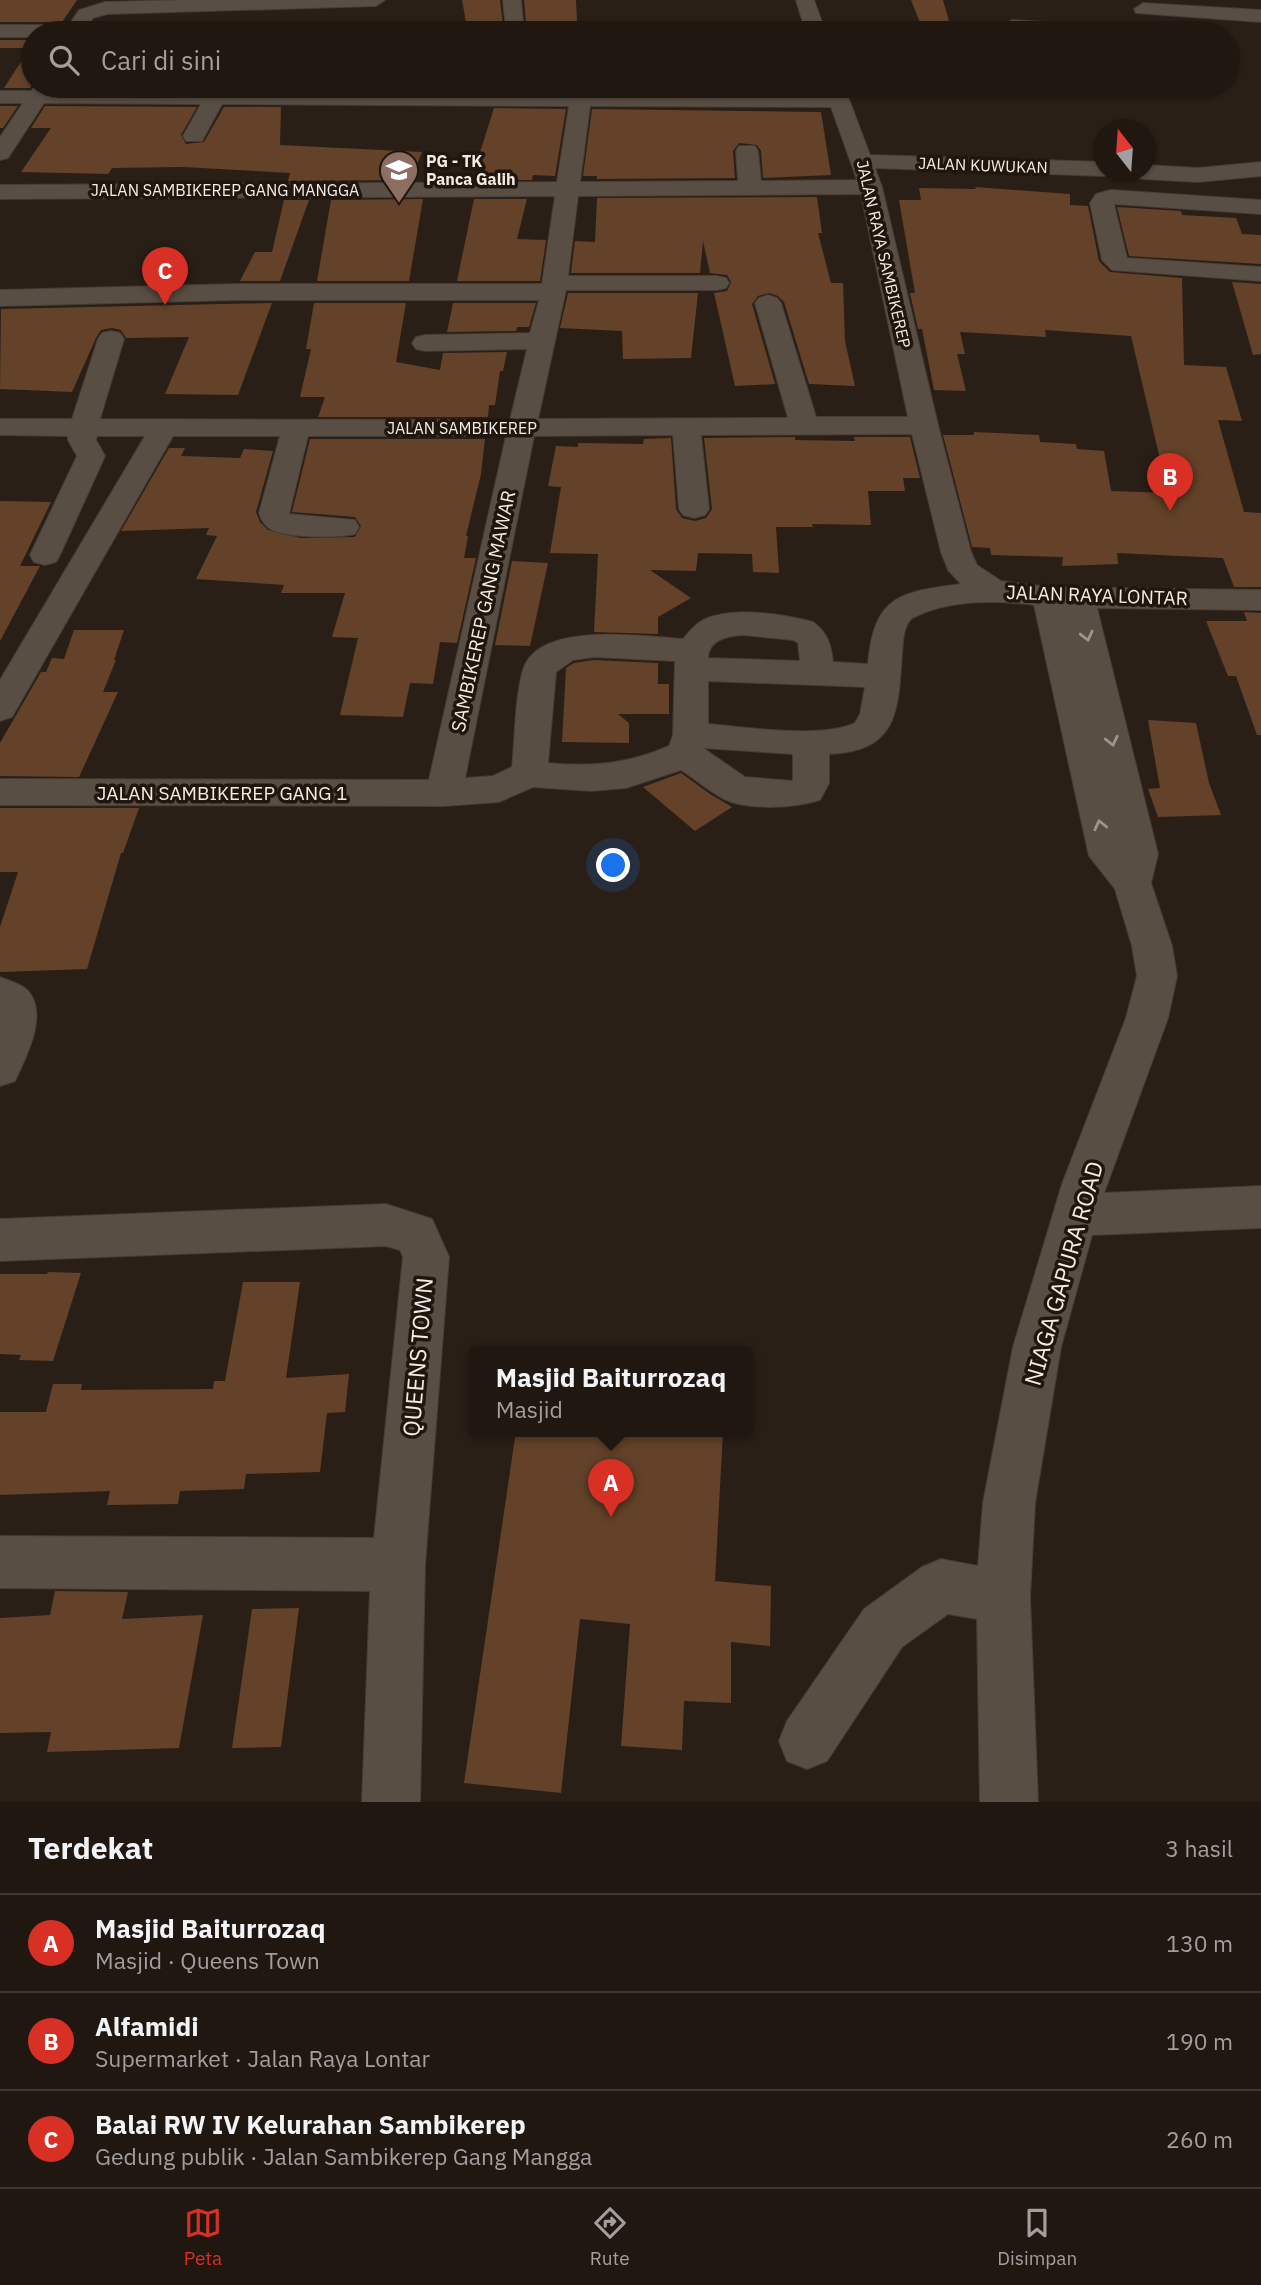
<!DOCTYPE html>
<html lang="id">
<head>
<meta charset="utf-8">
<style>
	body { margin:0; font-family:"IBM Plex Sans",sans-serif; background:#28201a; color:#f1f3f6 }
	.compass { position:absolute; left:1093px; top:119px; width:63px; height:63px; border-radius:50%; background:#201711; box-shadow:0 2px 5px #0004; rotate:343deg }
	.you { position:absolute; left:614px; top:866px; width:24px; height:24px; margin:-18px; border:5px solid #fff; border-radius:50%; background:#1a73e8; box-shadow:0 0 0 10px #1a73e833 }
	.badge { display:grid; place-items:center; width:46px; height:46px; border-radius:50%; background:#d93025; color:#fff; font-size:23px; font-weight:700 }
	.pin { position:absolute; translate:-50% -58px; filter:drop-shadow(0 2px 4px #0008) }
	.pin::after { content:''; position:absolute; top:37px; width:24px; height:21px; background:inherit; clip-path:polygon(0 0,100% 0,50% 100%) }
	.popup { position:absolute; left:469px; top:1346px; width:284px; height:91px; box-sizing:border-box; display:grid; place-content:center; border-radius:7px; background:#201711; filter:drop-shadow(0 2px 5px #0005); font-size:23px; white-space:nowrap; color:#a29f9f }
	.popup b { font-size:26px; color:#f1f3f6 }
	.popup::after { content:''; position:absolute; left:50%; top:100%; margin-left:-14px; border:14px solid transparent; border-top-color:#201711 }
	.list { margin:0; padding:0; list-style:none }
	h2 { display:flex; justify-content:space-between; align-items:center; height:91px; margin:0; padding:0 28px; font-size:30px }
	h2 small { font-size:23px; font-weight:400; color:#a29f9f }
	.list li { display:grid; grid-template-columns:46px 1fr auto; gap:21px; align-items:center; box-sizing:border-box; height:98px; padding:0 28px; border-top:2px solid #3d3631 }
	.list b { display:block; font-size:26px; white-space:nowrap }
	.list p { margin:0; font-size:23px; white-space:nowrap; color:#a29f9f }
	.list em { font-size:23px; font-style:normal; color:#a29f9f }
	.icon { flex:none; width:38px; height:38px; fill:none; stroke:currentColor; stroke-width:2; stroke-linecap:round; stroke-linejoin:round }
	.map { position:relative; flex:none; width:1261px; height:1802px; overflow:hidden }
	.search { position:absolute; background:#201711; box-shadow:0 2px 5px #0004; left:21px; right:21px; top:21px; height:77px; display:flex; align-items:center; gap:18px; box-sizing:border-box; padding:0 24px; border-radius:38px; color:#a29f9f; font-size:26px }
	.sheet { height:385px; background:#201711 }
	nav { display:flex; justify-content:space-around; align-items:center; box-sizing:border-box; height:98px; border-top:2px solid #3d3631; background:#201711; font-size:19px; color:#a29f9f }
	nav a { display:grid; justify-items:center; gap:4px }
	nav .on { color:#d93025 }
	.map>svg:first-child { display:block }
	.building { fill:#634229 }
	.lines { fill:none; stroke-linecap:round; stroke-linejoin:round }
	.minor-casing { stroke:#443b35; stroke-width:2 }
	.minor { fill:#594e44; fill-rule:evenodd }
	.oneway { stroke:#9e958d }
	.labels { text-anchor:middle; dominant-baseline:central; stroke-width:7; stroke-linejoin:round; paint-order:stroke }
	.far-poi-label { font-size:16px; font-weight:bold; fill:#f3ece6; stroke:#20160e; text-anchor:start }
	.far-street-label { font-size:16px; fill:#f3ece6; stroke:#20160e }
	.street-label { font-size:19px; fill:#f3ece6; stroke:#20160e }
	.near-street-label { font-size:23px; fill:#f3ece6; stroke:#20160e }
</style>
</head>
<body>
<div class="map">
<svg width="1261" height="1802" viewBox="0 0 1261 1802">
	<rect width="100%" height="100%" fill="#2a1f17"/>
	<g class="building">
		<path d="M0 0H77L62 22H0Z"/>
		<path d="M462 0H500L503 26 467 28Z"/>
		<path d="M524 0H576L577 21 526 24Z"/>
		<path d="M911 0H943L950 25H921Z"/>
		<path d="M0 40H33V84L30 88H4L30 48H0Z"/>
		<path d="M120 86H282V90L119 89Z"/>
		<path d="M501 86H765L764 92 500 91Z"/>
		<path d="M0 106H18L3 128H0Z"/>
		<path d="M45 106 197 107 181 135 186 144 204 142 224 107H281L280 145 422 152 411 180 288 181 290 173 183 167 112 168 108 174 21 172 51 128H31Z"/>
		<path d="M494 108 566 109 555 176 533 175 532 180H477L481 162H477Z"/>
		<path d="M592 109 821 112 831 175 763 178 761 151 757 145 739 143 733 151 735 178 597 179V176H583Z"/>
		<path d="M975 187 1070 194V205L1088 206 1099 261 1110 272 1182 278 1184 365 1226 367 1242 421 1218 420 1244 512 1261 513V587H1234L1223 558 1117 553 1118 564 1062 566 1063 557 991 555 990 548 972 547 943 435H974V432L1039 435 1040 442 1076 444 1077 449 1104 451 1111 491 1168 493 1131 336 1045 330 1046 337 960 332 965 354H957L966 391 934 390 922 329H918L910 293H915L899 200H921L919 188 976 189Z"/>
		<path d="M817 197 822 233H818L831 283H843L845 341 855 386 809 384 784 302 778 296 769 293 758 296 752 304 775 384 735 386 714 293 727 291 731 282 727 275 710 273 703 241 700 273H571L575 241 595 242 597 198Z"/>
		<path d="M423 199 409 281H317L331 200Z"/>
		<path d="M474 199H527L517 239 546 240 540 281H457Z"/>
		<path d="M284 200H309L280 281H240L255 252H272Z"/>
		<path d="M1117 207 1181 211 1182 215 1236 218 1242 234 1261 235V264L1129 256Z"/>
		<path d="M1232 282 1261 284V354L1253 355Z"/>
		<path d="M568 293H698L691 358 623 359 622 331 560 328Z"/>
		<path d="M272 303 238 395 165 394 189 337 126 338 121 330 112 328 101 330 96 338 72 392 0 389 1 309Z"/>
		<path d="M314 303H406L396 362 440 370 443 353 507 352 503 371H500L495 405H489L488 417H318L325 397H300L311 349H306Z"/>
		<path d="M453 303H536L529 327H517L516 331 447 332Z"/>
		<path d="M795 437V440L855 441 854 437H910L920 478H903L905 491H868L871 525 812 524 813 527H776L779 573 753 572 752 554 698 553 696 571 650 570 691 598 658 617V634L594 632 598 554 550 553 561 487 548 486 556 446 578 447V443L643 444 644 439 671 438 676 509 682 518 695 521 706 518 712 509 704 438Z"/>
		<path d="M310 439H485L481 474 466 536H468L464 558H476L457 643 440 642 433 684 410 683 403 717 340 715 358 638 332 637 345 593H281L284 585 196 579 217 536 206 535 209 528 121 531 169 448H185L181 456 240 458 244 449 273 451 256 512 260 522 268 530 301 538 355 537 361 526 355 517 292 512Z"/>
		<path d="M0 501 51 502 20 566H40L0 641Z"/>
		<path d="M512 561 548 563 530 646 495 645Z"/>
		<path d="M1244 612 1261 613V735H1257L1236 676H1228L1206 621H1247Z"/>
		<path d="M74 630H124L114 660H116L103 692H118L79 777 0 776V743L41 672H46L52 658 64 659Z"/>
		<path d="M594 660 658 663V684H669V714H618L629 723V743L562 742 566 668 574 663Z"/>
		<path d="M1148 720 1196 723 1209 783 1221 815 1158 817 1148 789 1160 788Z"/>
		<path d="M681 773 710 794 732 807 695 831 643 787Z"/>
		<path d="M0 808H139L123 853H121L87 969 0 972V927L18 872H0Z"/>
		<path d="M48 1272 81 1273 53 1361 19 1360 21 1355 0 1354V1274H47Z"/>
		<path d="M243 1282H300L286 1378 349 1374 345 1412 327 1413 320 1472 246 1474 244 1489 180 1491 178 1504 107 1505 110 1491 0 1495V1412H46L53 1384H82L81 1390 213 1389 214 1381H225Z"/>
		<path d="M516 1431H723L715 1581 771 1586 770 1646 731 1642V1703L684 1701 682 1750 621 1746 630 1624 580 1619 561 1793 464 1783Z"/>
		<path d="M55 1591 128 1592 122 1619 203 1615 179 1748 47 1752 51 1732 0 1733V1618L50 1615Z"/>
		<path d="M299 1608 281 1747 232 1748 252 1609Z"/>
	</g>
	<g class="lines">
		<g class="minor-casing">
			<g id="minor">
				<path d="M184 0H385L376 6 107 14 93 18 83 33H33V37H0V25H69L79 10 105 2Z"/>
				<path d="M503 0H521L524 33 506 31Z"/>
				<path d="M796 0H814L826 33H806Z"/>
				<path d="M1143 3 1261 10V22L1136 13 1134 9Z"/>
				<path d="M1012 20 1112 26 1122 32 1036 33 1005 30 1002 26Z"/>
				<path d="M35 86H55L52 91 827 95 824 86H844L870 155 1104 162V172H1114L1104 176 875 168 882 187 938 425 971 552 977 565 1001 581 1048 587 1261 590V610L1097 608 1158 854 1151 883 1172 946 1177 976 1168 1018 1104 1193 1261 1186V1228L1092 1235 1061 1347 1035 1503 1030 1597 1038 1802H980L977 1619 948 1614 902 1647 827 1761 807 1769 787 1761 779 1741 787 1721 864 1609 922 1567 941 1559 978 1566 983 1503 1013 1347 1062 1184 1126 1018 1137 976 1132 946 1115 889 1089 856 1034 605C994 600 950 599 912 618 903 627 903 641 902 654 898 712 898 751 829 754V783L820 800C795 808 745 811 722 798 708 790 695 779 681 770L626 788 591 791 533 787 499 802 444 806 0 805V779L429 780 506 436H308L289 514 355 520 359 527 355 534C337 538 289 538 272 530 265 526 261 520 259 513L280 436H173L12 717 0 721V680L145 436H97L96 440 105 456 60 555 56 562 45 565 34 562 30 555 77 456 68 440V436L0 435V419H72L98 339 102 333 111 331 120 333 124 339 100 419 510 420 527 349 425 351 416 349 412 343 416 337 425 335 530 333 539 300H237L0 306V290L237 284H542L555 196 0 199V185L557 182 569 106 222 104 202 141H186L183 136 201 104 44 103 8 158 0 160V137L23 103H0V91H31ZM590 106 831 107 857 180 761 181 758 151 755 146H739L736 151 738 181 580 182ZM861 194 908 417H816L781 303 777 298 768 295 759 298 755 303 788 418 538 419 566 290H717L726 288 729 283 726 278 717 276H568L578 196ZM912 434 941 552 948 570 961 584C899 592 874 596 868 664L833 662C831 645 828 633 813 622 782 614 733 606 703 620 694 625 689 632 683 639 645 637 538 620 523 670 515 697 515 739 512 767L493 776 465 778 534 436 673 435 679 509 683 515 694 518 705 515 709 509 701 435ZM743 635 793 640 798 643 800 661 708 658C709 639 728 636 743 635ZM594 657 675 661 673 735 669 746C628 764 592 767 548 763L556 672 573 660ZM708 681 865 687 860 714 855 723C822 739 745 727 708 724ZM703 748 793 754V781L745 777Z"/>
				<path d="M1261 162V176L1198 182 1143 179 1135 177 1132 172H1146V165L1198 168Z"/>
				<path d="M1111 190 1261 200V214L1114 204 1127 258 1261 267V281L1112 270 1102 260 1090 203 1096 194Z"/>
				<path d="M0 977C9 981 23 984 29 992 48 1016 26 1057 15 1081L0 1086Z"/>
				<path d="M386 1204 432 1219 449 1257 425 1565 420 1802H362L370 1591 0 1588V1536L374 1538 403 1257 400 1250 386 1246 0 1261V1219Z"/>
			</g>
		</g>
		<use href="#minor" class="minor"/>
	</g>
	<defs><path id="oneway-chevron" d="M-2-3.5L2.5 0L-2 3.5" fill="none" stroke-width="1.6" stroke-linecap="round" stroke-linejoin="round" transform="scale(1.75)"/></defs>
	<g class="oneway">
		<use href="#oneway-chevron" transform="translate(1087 636) rotate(76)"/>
		<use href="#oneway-chevron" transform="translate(1112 741) rotate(77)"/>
		<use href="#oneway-chevron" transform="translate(1100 825) rotate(-103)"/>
	</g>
	<defs>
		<g id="school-pin" transform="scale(2.0125)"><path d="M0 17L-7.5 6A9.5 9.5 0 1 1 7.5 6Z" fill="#8d6e63" stroke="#20160e"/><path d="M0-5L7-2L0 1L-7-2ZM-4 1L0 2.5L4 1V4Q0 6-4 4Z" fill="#fff"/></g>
	</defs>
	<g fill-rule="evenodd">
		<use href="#school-pin" x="399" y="170"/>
	</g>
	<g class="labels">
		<g class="far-poi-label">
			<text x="426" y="161">PG - TK<tspan x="426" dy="18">Panca Galih</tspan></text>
		</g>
		<g class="far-street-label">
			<text transform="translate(983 165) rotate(2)">JALAN KUWUKAN</text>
			<text x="225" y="190">JALAN SAMBIKEREP GANG MANGGA</text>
			<text transform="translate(884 254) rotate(77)">JALAN RAYA SAMBIKEREP</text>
			<text x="462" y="428">JALAN SAMBIKEREP</text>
		</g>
		<g class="street-label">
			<text transform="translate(1097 595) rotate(2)">JALAN RAYA LONTAR</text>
			<text transform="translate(483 611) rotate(-78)">SAMBIKEREP GANG MAWAR</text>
			<text x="222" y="793">JALAN SAMBIKEREP GANG 1</text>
		</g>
		<g class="near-street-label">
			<text transform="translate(1063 1273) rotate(-74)">NIAGA GAPURA ROAD</text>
			<text transform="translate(417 1357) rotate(-85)">QUEENS TOWN</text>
		</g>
	</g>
</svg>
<svg class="compass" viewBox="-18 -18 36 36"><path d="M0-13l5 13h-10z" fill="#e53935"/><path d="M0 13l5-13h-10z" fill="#a29f9f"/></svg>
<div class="you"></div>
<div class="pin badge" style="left:611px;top:1517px">A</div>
<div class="popup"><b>Masjid Baiturrozaq</b>Masjid</div>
<div class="pin badge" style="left:1170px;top:511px">B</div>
<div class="pin badge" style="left:165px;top:305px">C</div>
<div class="search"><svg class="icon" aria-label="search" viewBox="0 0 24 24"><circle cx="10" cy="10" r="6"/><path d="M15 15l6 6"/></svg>Cari di sini</div>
</div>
<section class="sheet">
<h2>Terdekat<small>3 hasil</small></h2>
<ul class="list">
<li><span class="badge">A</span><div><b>Masjid Baiturrozaq</b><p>Masjid · Queens Town</p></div><em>130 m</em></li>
<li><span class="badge">B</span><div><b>Alfamidi</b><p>Supermarket · Jalan Raya Lontar</p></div><em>190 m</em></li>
<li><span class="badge">C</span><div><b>Balai RW IV Kelurahan Sambikerep</b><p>Gedung publik · Jalan Sambikerep Gang Mangga</p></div><em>260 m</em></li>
</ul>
</section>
<nav>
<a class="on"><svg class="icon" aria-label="map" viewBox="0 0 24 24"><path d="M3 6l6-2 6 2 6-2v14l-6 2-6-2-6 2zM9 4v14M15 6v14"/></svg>Peta</a>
<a><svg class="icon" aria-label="directions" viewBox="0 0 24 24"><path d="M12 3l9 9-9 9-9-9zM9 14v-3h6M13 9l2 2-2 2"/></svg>Rute</a>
<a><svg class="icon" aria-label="saved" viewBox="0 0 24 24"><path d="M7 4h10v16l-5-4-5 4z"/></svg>Disimpan</a>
</nav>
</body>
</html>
